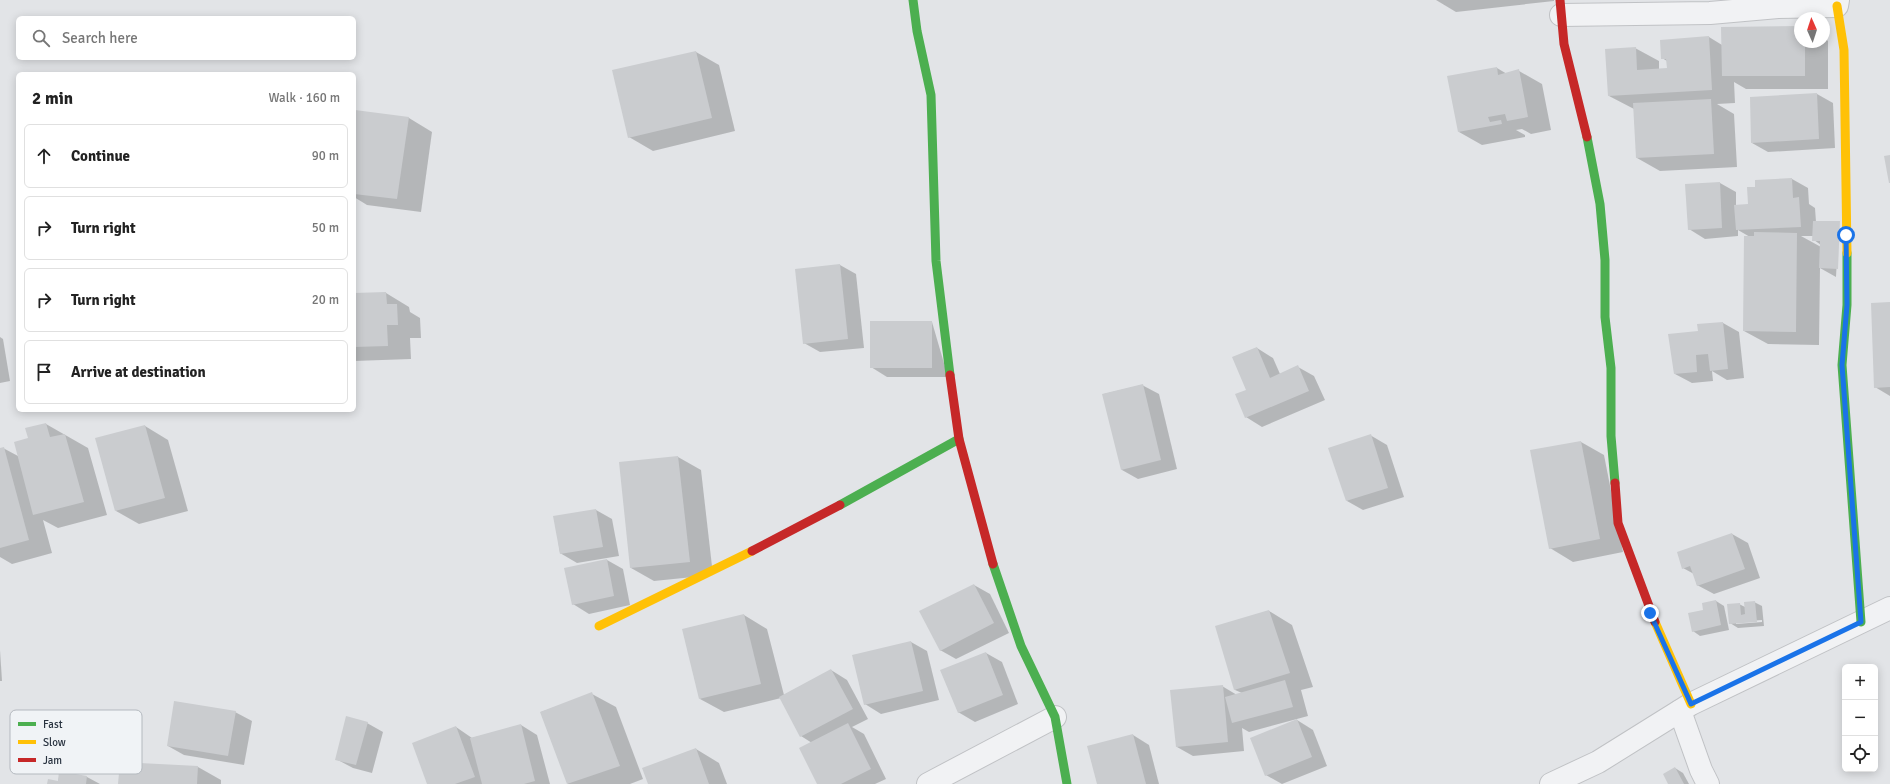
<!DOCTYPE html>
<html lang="en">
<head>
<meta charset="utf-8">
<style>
	body { margin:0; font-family:Signika,sans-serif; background:#f6f6f6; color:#222 }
	.controls { position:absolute; right:12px; bottom:12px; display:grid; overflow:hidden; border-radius:6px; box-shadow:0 2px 10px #0003 }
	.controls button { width:36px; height:36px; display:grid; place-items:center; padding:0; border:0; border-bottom:1px solid #e0e0e0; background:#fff; color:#222; font:20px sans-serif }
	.compass { position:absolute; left:1794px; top:12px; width:36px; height:36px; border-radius:50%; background:#fff; box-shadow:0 2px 10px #0003; rotate:357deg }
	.stop { position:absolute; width:12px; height:12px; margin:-9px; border:3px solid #1a73e8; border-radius:50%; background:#fff }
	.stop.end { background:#1a73e8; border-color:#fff; box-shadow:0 1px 4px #0008 }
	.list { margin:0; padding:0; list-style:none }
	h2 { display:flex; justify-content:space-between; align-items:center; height:52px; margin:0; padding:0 16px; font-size:17px }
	h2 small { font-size:13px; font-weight:400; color:#767676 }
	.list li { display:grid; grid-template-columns:26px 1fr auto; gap:12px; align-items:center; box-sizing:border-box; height:64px; margin:0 8px 8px; padding:0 8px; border:1px solid #e0e0e0; border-radius:6px }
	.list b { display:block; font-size:15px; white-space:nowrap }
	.list em { font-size:13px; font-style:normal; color:#767676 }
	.icon { flex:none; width:22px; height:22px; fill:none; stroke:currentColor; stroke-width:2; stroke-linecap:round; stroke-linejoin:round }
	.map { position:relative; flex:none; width:1890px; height:784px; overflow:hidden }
	.search { position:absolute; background:#fff; box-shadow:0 2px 10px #0003; left:16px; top:16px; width:340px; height:44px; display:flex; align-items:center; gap:10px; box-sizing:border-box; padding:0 14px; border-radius:6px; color:#767676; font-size:15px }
	.panel { position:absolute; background:#fff; box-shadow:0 2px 10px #0003; left:16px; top:72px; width:340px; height:340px; border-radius:6px }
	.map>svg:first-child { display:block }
	.shadow { fill:#0003; fill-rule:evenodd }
	.building { fill:#cacccf }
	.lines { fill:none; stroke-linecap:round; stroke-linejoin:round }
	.street-casing { stroke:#c0c2c5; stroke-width:24 }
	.street { stroke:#f1f2f4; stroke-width:22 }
	.fast { stroke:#4caf50; stroke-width:9 }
	.slow { stroke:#ffc107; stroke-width:9 }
	.jam { stroke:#c62828; stroke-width:9 }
	.route { stroke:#1a73e8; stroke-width:5 }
	.key { fill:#f0f3f6; stroke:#b4b9bf; stroke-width:1 }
	.key-label { font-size:11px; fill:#293340 }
</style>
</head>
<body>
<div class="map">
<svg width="1890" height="784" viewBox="0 0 1890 784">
	<rect width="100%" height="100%" fill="#e2e4e7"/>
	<g class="shadow">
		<path d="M1436 0H1554V1L1456 12Z"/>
		<path d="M1800 27V42H1824V38L1828 41V89H1746L1734 82 1735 103 1717 104 1734 114 1737 167 1660 171 1637 158 1634 109 1609 96 1635 48 1659 61V69H1668L1667 61 1662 58 1709 37 1722 45Z"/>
		<path d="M696 52 719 65 735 131 653 151 629 137Z"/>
		<path d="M1497 68 1507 74 1519 71 1542 84 1551 130 1531 134 1522 129 1516 130 1525 135V137L1482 145 1459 132Z"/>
		<path d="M1817 94 1833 103 1835 148 1768 152 1752 143Z"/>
		<path d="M356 111 409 118 432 132 421 212 367 205 354 197V123Z"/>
		<path d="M1792 179 1808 188 1809 204 1815 208 1816 222H1839L1836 277 1820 268 1819 345 1768 344 1744 331 1750 237 1738 230V236L1705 239 1689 229 1720 183 1736 192V206L1749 205 1756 188ZM1801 236H1814V240L1821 245V247Z"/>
		<path d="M840 265 856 274 864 348 820 352 804 343 796 270Z"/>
		<path d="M386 293 409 307 410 312 420 318 421 338H410L411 359 354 361V294Z"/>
		<path d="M1890 303V396L1875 387Z"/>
		<path d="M932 322 948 377H887L871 367Z"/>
		<path d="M1723 323 1739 332 1744 378 1727 380 1712 371 1713 381 1692 383 1675 374 1699 332Z"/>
		<path d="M0 337 3 339 10 381 0 383Z"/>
		<path d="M1257 348 1273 358 1280 374 1298 367 1314 376 1325 400 1262 427 1246 417 1247 390Z"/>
		<path d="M1142 385 1159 394 1177 469 1138 479 1122 470 1104 394Z"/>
		<path d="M46 424 88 448 107 515 58 528 43 520 52 553 12 564 0 557V449L3 448 18 456 29 439Z"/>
		<path d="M145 426 168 440 188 511 139 524 116 511Z"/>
		<path d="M1370 435 1387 445 1404 497 1363 510 1347 501Z"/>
		<path d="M1581 442 1604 455 1623 552 1573 562 1550 548Z"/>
		<path d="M678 457 701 470 713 575 654 581 631 568Z"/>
		<path d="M596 510 612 519 619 556 577 563 560 553 555 517Z"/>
		<path d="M1732 534 1748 543 1760 578 1714 594 1697 585 1694 574 1683 568Z"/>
		<path d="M607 560 623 569 630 605 589 614 573 604Z"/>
		<path d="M974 585 990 594 1009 633 956 659 940 650Z"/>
		<path d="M1716 601 1724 606 1729 630 1700 636 1693 631 1705 611Z"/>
		<path d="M1754 602 1762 606 1764 626 1738 628 1730 623 1739 604 1745 607ZM1762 620V622L1736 624V622Z"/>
		<path d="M1269 611 1292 625 1313 687 1301 690 1308 716 1249 732 1242 728 1244 751 1193 756 1177 747 1222 686 1237 695 1242 693 1235 690Z"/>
		<path d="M744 615 767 629 784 695 831 670 847 680 868 719 852 727 864 734 886 779 875 784H818L812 743 801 736 781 698 724 712 700 699Z"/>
		<path d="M911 642 927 651 939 700 881 714 865 704 853 656Z"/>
		<path d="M0 650 2 681H0Z"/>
		<path d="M986 653 1002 662 1018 704 975 722 958 712Z"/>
		<path d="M592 694 616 707 643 779 630 784H568L541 712Z"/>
		<path d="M235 712 252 721 244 765 184 755 168 746Z"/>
		<path d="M1297 720 1313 730 1327 766 1282 784 1266 775Z"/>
		<path d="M367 723 383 732 372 773 353 768 336 759Z"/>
		<path d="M521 725 537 735 550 784H428L456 727 472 738Z"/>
		<path d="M1133 735 1149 745 1159 784H1098Z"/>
		<path d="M696 749 719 763 727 784H649Z"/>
		<path d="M198 767 221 780V784H119Z"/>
		<path d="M1675 768 1683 773 1689 784H1669Z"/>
		<path d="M60 772 87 777 100 784H48L58 782Z"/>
	</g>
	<g class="building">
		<path d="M1800 26V42H1805V76H1722L1721 27Z"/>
		<path d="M1709 36 1712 90 1608 96 1605 49 1636 47 1637 70 1667 68 1666 59H1661L1660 40Z"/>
		<path d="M696 51 712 118 628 138 612 70Z"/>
		<path d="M1497 67 1498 75 1519 69 1528 117 1507 121 1505 114 1488 117 1490 122 1501 120 1502 124 1458 132 1447 76Z"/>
		<path d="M1817 93 1819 139 1751 143 1750 97Z"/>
		<path d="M1711 99 1714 154 1636 158 1633 103Z"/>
		<path d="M355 110 409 117 397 199 354 194Z"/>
		<path d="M1890 155V183H1889L1884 156Z"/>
		<path d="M1792 178 1793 198 1799 197 1801 227 1736 230 1734 205 1748 204 1747 187H1755V180Z"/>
		<path d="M1720 182 1722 228 1688 230 1685 184Z"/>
		<path d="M1813 221H1840L1838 269 1819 268 1820 241H1812Z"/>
		<path d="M1754 232 1797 233 1796 332 1743 331 1744 236H1754Z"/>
		<path d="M840 264 848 339 803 344 795 269Z"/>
		<path d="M386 292 387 304H397L398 325H387L388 346 354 347V293Z"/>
		<path d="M1890 302V387L1874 388 1871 303Z"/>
		<rect x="870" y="321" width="62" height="47"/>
		<path d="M1723 322 1728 369 1710 371 1708 354 1696 355 1697 372 1674 374 1668 334 1698 331 1697 324Z"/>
		<path d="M1257 347 1270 378 1298 365 1309 391 1245 418 1235 394 1246 390 1232 357Z"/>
		<path d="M1143 384 1161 460 1121 470 1102 394Z"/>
		<path d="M46 423 50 437 65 434 84 502 33 515 14 442 28 438 25 428Z"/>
		<path d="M145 425 165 498 115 511 95 438Z"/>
		<path d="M1371 434 1388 488 1346 501 1328 448Z"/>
		<path d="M1581 441 1600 539 1549 549 1530 450Z"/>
		<path d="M4 447 29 540 0 548V448Z"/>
		<path d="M678 456 690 562 630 568 619 462Z"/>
		<path d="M596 509 603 547 560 554 553 516Z"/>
		<path d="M1732 533 1745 569 1697 586 1690 566 1682 569 1677 552Z"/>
		<path d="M607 559 614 596 572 605 564 568Z"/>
		<path d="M974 584 994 623 940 651 919 611Z"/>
		<path d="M1716 600 1721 625 1692 632 1688 613 1703 610 1702 603Z"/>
		<path d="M1755 601 1757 622 1729 624 1727 604 1740 603 1741 615 1745 614 1744 602Z"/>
		<path d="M1269 610 1290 673 1234 690 1215 626Z"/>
		<path d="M744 614 761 684 699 699 682 629Z"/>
		<path d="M911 641 923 691 864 705 852 655Z"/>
		<path d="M986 652 1003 695 958 713 940 670Z"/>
		<path d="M831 669 853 709 800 737 779 697Z"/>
		<path d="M1285 680 1293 707 1232 723 1225 697Z"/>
		<path d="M1223 685 1228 742 1176 747 1170 690Z"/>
		<path d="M592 692 620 766 567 784 540 712Z"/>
		<path d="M174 701 236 711 228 756 167 746Z"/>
		<path d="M346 716 368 722 356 765 335 760Z"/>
		<path d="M1297 719 1312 757 1265 776 1250 738Z"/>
		<path d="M848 723 871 769 841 784H817L799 748Z"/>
		<path d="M521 724 535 781 524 784H482L470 738Z"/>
		<path d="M456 726 475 777 455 784H427L412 743Z"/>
		<path d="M1133 734 1146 784H1097L1087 746Z"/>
		<path d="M696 748 709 784H648L642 768Z"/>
		<path d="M120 762 198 766 197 784H118Z"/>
		<path d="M1675 767 1684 784H1668L1663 774Z"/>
		<path d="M59 771 87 776 86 784H47L48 779 58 781Z"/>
	</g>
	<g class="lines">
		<g class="street-casing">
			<g id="street">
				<path d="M1561 15 1710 13 1778 7 1837 6 1838 0"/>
				<path d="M1680 711 1701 770 1708 784"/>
				<path d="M928 784 1055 717"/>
				<path d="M1551 784 1598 762 1691 704 1890 608"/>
			</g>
		</g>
		<use href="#street" class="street"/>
		<g class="fast">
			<path d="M913 0 917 31 931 95 936 261 950 375"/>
			<path d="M1587 137 1600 204 1605 260V317L1611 368V436L1615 483"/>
			<path d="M1847 253V305L1842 365 1861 622"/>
			<path d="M840 505 959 439"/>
			<path d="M993 564 1021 646 1055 717 1067 784"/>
		</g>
		<g class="slow">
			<path d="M1837 6 1844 50 1847 253"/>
			<path d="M1655 622 1691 704"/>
			<path d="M599 626 752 551"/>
		</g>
		<g class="jam">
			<path d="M1560 0 1564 44 1587 137"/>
			<path d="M950 375 959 439 993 564"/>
			<path d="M1615 483 1618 523 1655 622"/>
			<path d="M752 551 840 505"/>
		</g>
	</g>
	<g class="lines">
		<path class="route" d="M1650 613 1691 704 1861 622 1842 365 1847 305 1846 235"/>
	</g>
	<rect x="10" y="710" width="132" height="64" rx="6" class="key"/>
	<rect x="18" y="722" width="18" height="4" fill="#4caf50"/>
	<rect x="18" y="740" width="18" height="4" fill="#ffc107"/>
	<rect x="18" y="758" width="18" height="4" fill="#c62828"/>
	<g class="key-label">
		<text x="43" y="728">Fast</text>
		<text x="43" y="746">Slow</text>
		<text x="43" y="764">Jam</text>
	</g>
</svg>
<div class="controls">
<button>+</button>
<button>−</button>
<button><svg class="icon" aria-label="locate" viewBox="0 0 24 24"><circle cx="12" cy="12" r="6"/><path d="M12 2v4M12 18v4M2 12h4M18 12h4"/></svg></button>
</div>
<svg class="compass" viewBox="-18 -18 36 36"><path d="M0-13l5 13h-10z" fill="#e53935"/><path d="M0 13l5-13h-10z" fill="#767676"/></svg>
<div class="stop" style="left:1846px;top:235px"></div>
<div class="stop end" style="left:1650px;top:613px"></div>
<div class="search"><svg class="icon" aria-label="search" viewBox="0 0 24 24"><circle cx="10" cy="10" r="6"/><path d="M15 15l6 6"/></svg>Search here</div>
<section class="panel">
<h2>2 min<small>Walk · 160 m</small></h2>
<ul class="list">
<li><svg class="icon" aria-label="ahead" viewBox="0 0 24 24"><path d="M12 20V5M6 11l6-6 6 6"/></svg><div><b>Continue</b></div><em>90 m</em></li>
<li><svg class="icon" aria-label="right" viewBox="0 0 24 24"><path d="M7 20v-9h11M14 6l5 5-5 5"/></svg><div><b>Turn right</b></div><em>50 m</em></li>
<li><svg class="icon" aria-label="right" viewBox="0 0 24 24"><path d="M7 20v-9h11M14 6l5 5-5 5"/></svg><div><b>Turn right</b></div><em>20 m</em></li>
<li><svg class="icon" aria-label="arrive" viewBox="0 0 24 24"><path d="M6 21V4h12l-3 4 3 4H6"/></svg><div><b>Arrive at destination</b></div></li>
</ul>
</section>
</div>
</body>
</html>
